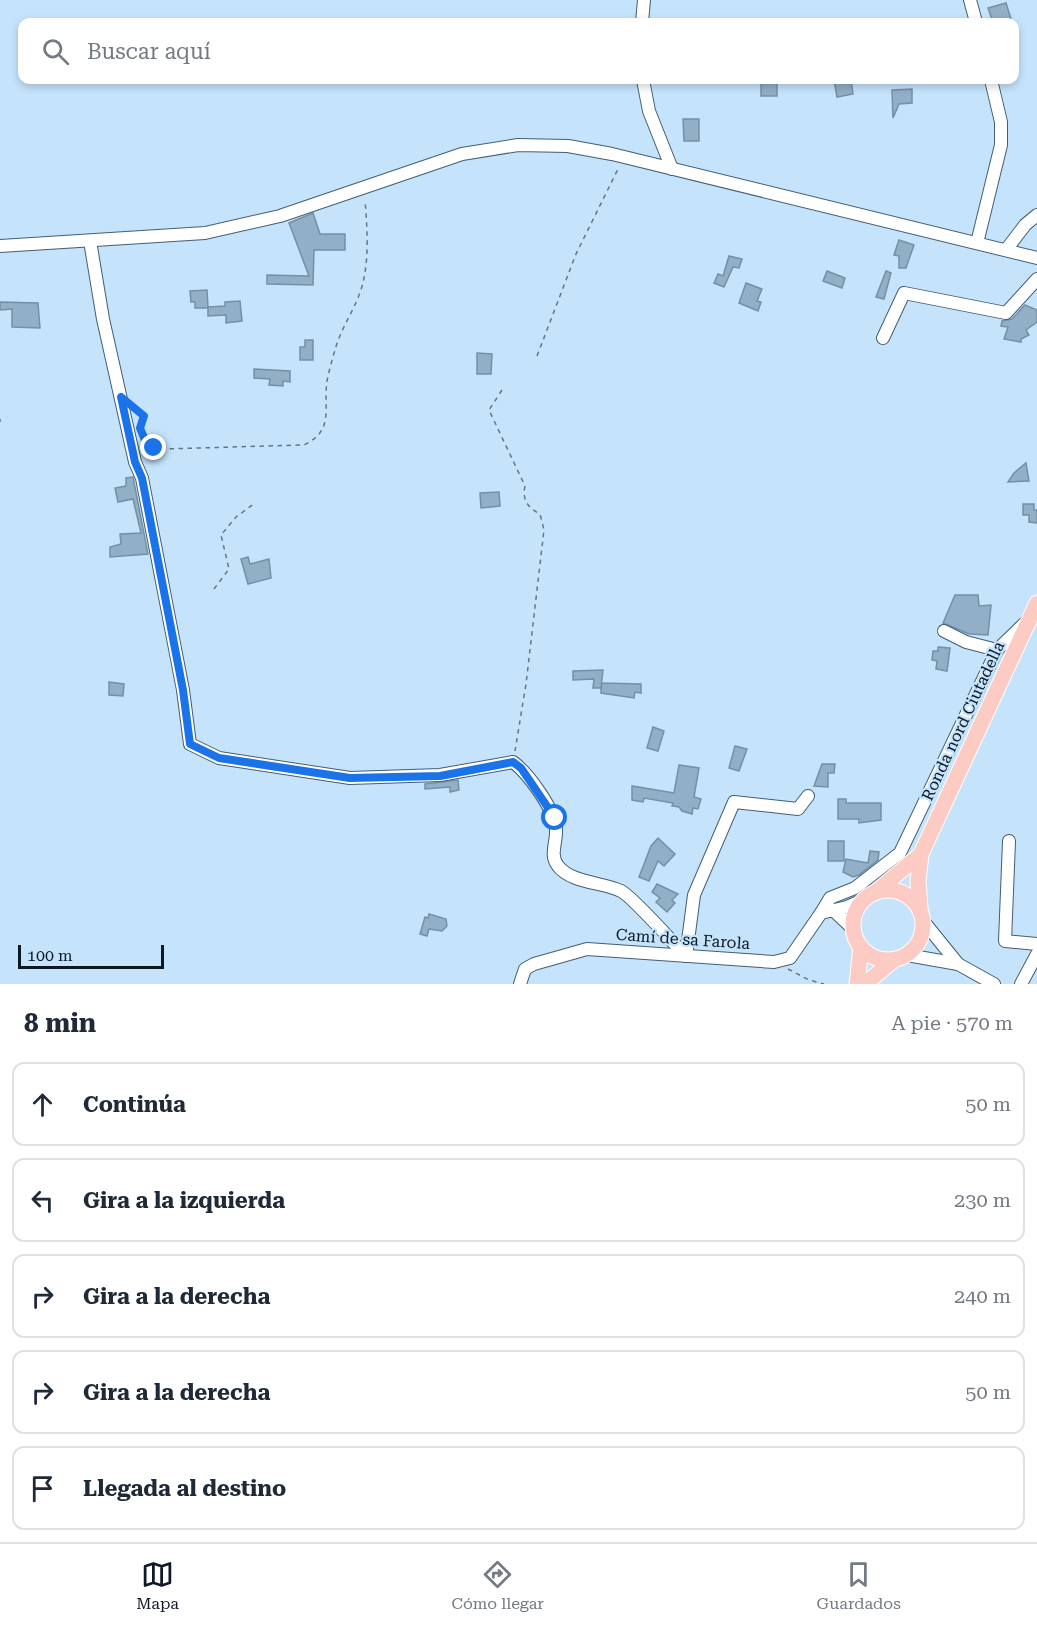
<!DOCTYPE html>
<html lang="es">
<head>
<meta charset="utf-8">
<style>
	body { margin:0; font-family:"Roboto Serif",serif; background:#f2f2f3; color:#1f2937 }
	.scale { position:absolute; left:18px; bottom:15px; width:146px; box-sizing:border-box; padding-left:6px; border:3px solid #0d1820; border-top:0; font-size:16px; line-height:21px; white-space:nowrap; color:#0d1820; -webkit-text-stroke:4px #c5e4fc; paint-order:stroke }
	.stop { position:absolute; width:18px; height:18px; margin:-14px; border:4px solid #1a73e8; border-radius:50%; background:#fff }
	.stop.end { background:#1a73e8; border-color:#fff; box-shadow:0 2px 6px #0008 }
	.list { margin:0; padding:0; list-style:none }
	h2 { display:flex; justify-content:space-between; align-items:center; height:78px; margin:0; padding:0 24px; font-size:26px }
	h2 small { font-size:20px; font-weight:400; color:#747a83 }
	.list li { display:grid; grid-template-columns:39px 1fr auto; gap:18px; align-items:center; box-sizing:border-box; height:84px; margin:0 12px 12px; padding:0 12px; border:2px solid #e0e1e3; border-radius:12px }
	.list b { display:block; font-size:22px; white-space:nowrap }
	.list em { font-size:20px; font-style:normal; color:#747a83 }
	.icon { flex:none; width:33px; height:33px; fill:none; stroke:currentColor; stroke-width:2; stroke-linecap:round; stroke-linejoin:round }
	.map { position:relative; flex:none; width:1037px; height:984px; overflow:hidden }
	.search { position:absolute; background:#fff; box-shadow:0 3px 9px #0003; left:18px; right:18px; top:18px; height:66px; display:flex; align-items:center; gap:15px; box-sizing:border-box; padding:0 21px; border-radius:12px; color:#747a83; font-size:22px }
	.sheet { height:558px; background:#fff }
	nav { display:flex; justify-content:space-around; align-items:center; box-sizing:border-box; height:84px; border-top:2px solid #e0e1e3; background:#fff; font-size:16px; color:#747a83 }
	nav a { display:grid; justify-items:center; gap:3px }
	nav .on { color:#111827 }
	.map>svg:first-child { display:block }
	.building { fill:#91afc6; stroke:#7390a6; stroke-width:1.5 }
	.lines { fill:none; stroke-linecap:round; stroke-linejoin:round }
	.minor-casing { stroke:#435e73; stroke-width:14 }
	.major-casing { stroke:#fff; stroke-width:17 }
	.path { stroke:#617685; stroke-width:1.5; stroke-dasharray:4.5 4.5; stroke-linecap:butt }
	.minor { stroke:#fff; stroke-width:12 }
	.major { stroke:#fccbc3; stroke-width:15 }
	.route { stroke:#1a73e8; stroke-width:8 }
	.labels { text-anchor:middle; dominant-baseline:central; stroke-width:4.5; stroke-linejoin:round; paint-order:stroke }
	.street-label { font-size:16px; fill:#0d1820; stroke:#c5e4fc }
</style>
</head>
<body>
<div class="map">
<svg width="1037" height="984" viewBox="0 0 1037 984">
	<rect width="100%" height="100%" fill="#c5e4fc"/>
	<g class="building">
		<path d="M1006 3 1012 22H993L988 8Z"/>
		<rect x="761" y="80" width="16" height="16"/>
		<path d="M834 80H851L853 94 837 97Z"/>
		<path d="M912 89V103L899 104 893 118 892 90Z"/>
		<path d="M683 119H699V141H684Z"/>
		<path d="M313 213 320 234H345V250H314L313 285 267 284V275L309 276 289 223Z"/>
		<path d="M899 240 914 245 906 268H899V256L894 255Z"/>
		<path d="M729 256 742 259 739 268 733 267 724 287 714 283 718 274 723 276Z"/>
		<path d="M827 271 845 278 842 288 823 281Z"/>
		<path d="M886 271 891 273 884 299 876 297Z"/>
		<path d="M746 283 762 289 757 301 761 302 758 311 739 303Z"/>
		<path d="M207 290 208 307 225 306V302L240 301 242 321 226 323V315L208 316V308H195V302H191L190 291Z"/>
		<path d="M0 302 38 303 40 328 12 327V309L0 310Z"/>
		<path d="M1025 305 1037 310V322L1026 330 1029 335 1021 339V342L1004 339 1008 327 1001 326 1002 321 1012 319Z"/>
		<path d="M305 340H313V360H300V347H305Z"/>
		<path d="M477 353 492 354 491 374H477Z"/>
		<path d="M254 369 290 371V382L283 381V386L269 385 270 379 254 378Z"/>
		<path d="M1026 463 1029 481 1008 482 1014 473Z"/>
		<path d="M133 477 148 554 110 557V547L121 544 120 534 141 533 133 499 118 502 115 488 126 486V478Z"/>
		<path d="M499 492 500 506 481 508 480 493Z"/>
		<path d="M1023 504H1034V510H1037V523L1029 522V515H1023Z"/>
		<path d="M248 557 250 564 269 559 271 578 248 584 241 559Z"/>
		<path d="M955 595H978L979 606 991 605 988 635 969 634 943 623Z"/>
		<path d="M938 647 950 648 947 671 936 669 937 661 932 660 933 651H938Z"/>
		<path d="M603 670 601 688 602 683 641 684V693L635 692 634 698 601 693V688H593L594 679 573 680V671Z"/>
		<path d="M109 682 124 684 123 696 109 695Z"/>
		<path d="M653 727 664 731 658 751 647 748Z"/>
		<path d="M735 746 747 749 739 771 729 768Z"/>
		<path d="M822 764H835L834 773H828V787L814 786Z"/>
		<path d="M679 765 699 768 694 797 701 799 698 809 693 808 692 814 682 811 679 807 672 806 673 803 644 798 643 802 632 800V786L674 793Z"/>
		<path d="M458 780 459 790 450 792V787L425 789V784Z"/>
		<path d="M838 799H846V803H881V820L859 823V819H838Z"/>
		<path d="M658 838 675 854 664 866 658 861 649 881 639 877 651 846Z"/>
		<rect x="828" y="841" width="16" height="20"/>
		<path d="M870 851 879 852 878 860 859 875 853 877 843 872 846 859 868 863Z"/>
		<path d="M657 884 678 894 672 900 675 903 667 912 656 902 660 898 652 892Z"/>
		<path d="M429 914 446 919 447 926 442 931 429 929 427 936 420 934 425 917 428 918Z"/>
	</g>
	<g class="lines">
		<g class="minor-casing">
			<g id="minor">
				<path d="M970 0 976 22"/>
				<path d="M642 22 644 0"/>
				<path d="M643 80 649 111 672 169"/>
				<path d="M90 241 103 319 135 462 142 478 183 690 190 744 219 758 350 778 440 775 513 762C528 773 556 811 556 830 557 842 549 855 558 866 571 883 602 882 621 891 632 896 674 944 686 956"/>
				<path d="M977 243 1001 145V122L991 80"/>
				<path d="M0 246 205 233 280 216 462 154 518 145 568 146 612 154 1037 258"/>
				<path d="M1006 250 1025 225 1037 215"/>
				<path d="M883 338 904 293 1006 313 1037 279"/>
				<path d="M944 631 966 642 997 650"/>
				<path d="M1009 841 1005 941 1037 944"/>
				<path d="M833 910 853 929"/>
				<path d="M821 913 830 898 855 888 900 853 997 650 1026 622"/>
				<path d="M924 922 958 964"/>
				<path d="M907 955 958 964 994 984"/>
				<path d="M686 956 694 895 734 802 798 809 808 796"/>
				<path d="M520 984 525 969 534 964 587 949 774 962 790 958 821 913 847 907 863 900"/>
				<path d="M1021 984 1037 954"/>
			</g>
		</g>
		<g class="major-casing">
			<g id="major">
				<circle cx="888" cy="925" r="35"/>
				<path d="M877 891 921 854"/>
				<path d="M920 908 918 881 921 854 1037 603"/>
				<path d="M857 984 861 947"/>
				<path d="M865 984 895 959"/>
			</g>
		</g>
		<g class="path">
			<path d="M537 356 576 254 619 167"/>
			<path d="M502 390 489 410 525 486C522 500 528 508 540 514L544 530 526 684 515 751"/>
			<path d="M136 409 144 416 140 428C145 439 149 447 161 449L304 445C335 430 323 409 327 381 329 371 332 360 335 350 342 324 359 305 364 278 369 253 367 225 365 200"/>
			<path d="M0 419V422"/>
			<path d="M214 589 229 569 221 535 236 517 255 503"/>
			<path d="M788 969 809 980 824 984"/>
		</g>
		<use href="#minor" class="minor"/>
		<use href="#major" class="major"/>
	</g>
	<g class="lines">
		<path class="route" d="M154 448 145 440 140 428 144 416 121 397 135 462 142 478 183 690 190 744 219 758 350 778 440 776 513 762 521 768 555 818"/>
	</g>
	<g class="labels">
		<g class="street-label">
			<text transform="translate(963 721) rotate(-65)">Ronda nord Ciutadella</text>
			<text transform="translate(683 939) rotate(4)">Camí de sa Farola</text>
		</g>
	</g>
</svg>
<div class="scale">100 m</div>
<div class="stop" style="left:555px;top:818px"></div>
<div class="stop end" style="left:154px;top:448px"></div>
<div class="search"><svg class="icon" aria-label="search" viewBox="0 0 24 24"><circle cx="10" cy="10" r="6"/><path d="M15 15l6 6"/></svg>Buscar aquí</div>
</div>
<section class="sheet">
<h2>8 min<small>A pie · 570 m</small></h2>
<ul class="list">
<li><svg class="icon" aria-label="ahead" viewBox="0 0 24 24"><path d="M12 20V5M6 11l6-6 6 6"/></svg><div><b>Continúa</b></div><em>50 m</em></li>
<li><svg class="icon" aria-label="left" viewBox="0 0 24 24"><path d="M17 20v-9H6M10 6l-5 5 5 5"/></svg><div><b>Gira a la izquierda</b></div><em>230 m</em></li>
<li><svg class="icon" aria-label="right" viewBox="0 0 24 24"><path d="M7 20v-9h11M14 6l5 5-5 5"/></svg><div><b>Gira a la derecha</b></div><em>240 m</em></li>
<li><svg class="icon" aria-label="right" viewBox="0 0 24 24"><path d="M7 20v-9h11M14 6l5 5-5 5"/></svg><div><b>Gira a la derecha</b></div><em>50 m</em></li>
<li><svg class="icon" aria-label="arrive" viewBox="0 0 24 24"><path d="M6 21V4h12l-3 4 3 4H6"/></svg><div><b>Llegada al destino</b></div></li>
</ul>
</section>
<nav>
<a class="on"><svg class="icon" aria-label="map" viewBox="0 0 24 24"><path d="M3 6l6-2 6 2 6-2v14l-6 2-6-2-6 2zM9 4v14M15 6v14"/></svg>Mapa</a>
<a><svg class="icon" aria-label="directions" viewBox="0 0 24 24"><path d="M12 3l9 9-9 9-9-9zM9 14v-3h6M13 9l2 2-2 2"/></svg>Cómo llegar</a>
<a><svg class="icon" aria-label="saved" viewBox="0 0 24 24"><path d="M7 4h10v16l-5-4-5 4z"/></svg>Guardados</a>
</nav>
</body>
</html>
